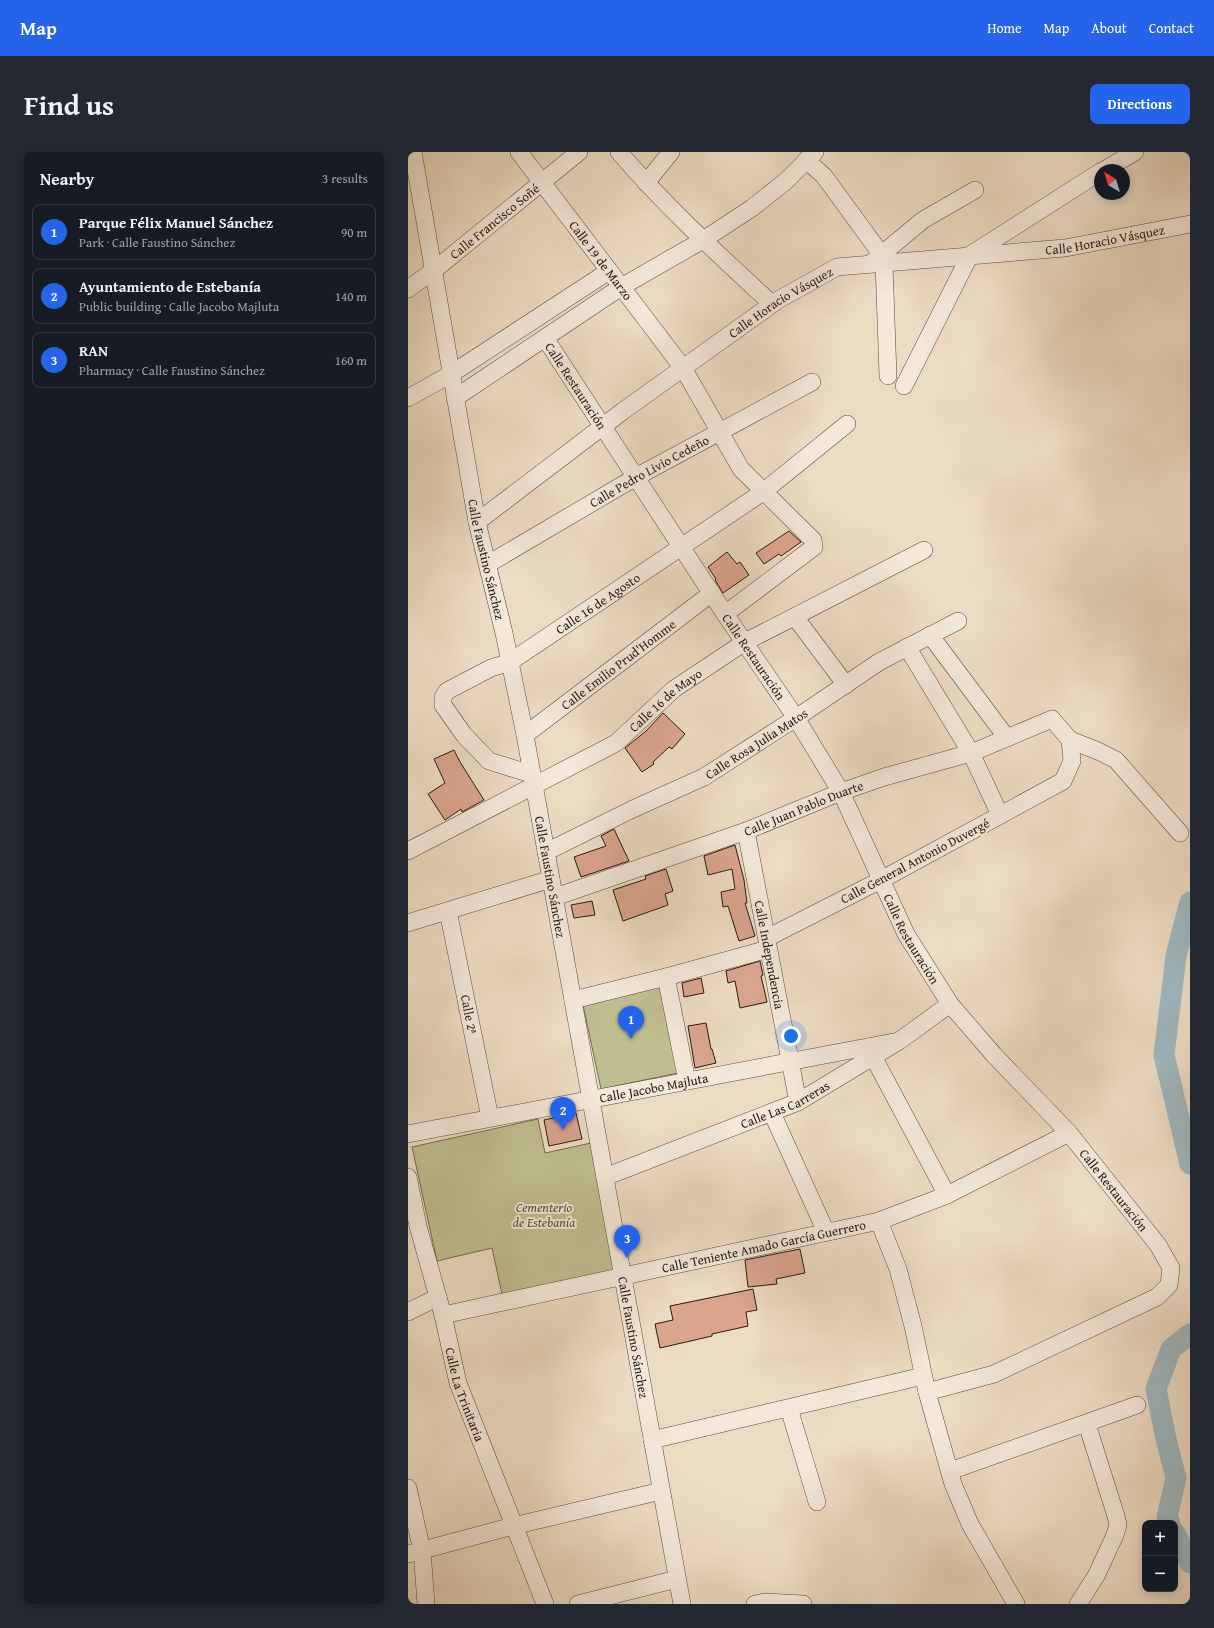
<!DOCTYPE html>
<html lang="en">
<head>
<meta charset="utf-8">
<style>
	body { margin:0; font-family:"Gentium Book Plus",serif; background:#242831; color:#f1f3f6 }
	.controls { position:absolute; right:12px; bottom:12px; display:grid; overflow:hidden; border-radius:8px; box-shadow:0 2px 10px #0003 }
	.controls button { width:36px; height:36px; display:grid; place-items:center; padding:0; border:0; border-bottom:1px solid #363941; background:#171b24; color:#f1f3f6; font:20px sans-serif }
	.compass { position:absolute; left:686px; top:12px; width:36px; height:36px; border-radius:50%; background:#171b24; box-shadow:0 2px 10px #0003; rotate:322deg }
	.you { position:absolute; left:383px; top:884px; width:14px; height:14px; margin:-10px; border:3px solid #fff; border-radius:50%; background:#1a73e8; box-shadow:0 0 0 6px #1a73e833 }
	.badge { display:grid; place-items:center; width:26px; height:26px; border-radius:50%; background:#2563eb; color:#fff; font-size:13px; font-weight:700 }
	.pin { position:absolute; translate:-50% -33px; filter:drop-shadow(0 1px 2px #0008) }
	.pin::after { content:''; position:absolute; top:21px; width:14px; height:12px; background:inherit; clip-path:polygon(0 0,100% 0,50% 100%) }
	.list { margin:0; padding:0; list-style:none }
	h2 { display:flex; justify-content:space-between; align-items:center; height:52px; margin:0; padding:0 16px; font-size:17px }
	h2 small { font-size:13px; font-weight:400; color:#9ea1a6 }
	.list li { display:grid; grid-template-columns:26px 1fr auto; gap:12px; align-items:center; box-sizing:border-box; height:56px; margin:0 8px 8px; padding:0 8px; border:1px solid #363941; border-radius:8px }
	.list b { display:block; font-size:15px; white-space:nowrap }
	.list p { margin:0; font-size:13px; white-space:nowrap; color:#9ea1a6 }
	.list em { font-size:13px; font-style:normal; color:#9ea1a6 }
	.map { position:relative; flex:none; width:782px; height:1452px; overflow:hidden; border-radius:8px }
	header { display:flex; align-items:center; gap:24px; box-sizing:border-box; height:56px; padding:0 20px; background:#2563eb; color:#fff }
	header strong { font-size:19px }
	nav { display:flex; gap:22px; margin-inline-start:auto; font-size:14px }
	.intro { display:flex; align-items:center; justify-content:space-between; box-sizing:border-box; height:96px; padding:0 24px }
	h1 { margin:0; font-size:28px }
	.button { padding:10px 18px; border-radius:8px; background:#2563eb; color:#fff; font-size:14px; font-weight:700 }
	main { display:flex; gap:24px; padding:0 24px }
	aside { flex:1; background:#171b24; border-radius:8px; box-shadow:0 2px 10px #0003 }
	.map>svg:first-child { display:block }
	.green { fill:#bfbe90; stroke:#726c52 }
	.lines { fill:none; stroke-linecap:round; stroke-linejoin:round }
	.river { stroke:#9fb8c0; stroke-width:21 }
	.building { fill:#dba590; stroke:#251913 }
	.minor-casing { stroke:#574a3f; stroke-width:18 }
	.minor { stroke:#f3e8d9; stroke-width:17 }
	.labels { text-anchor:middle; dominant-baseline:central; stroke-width:4; stroke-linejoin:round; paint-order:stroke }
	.street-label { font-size:13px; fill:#251913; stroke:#f3e8d9 }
	.park-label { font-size:13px; font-style:italic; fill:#534b38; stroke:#f3e8d9 }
</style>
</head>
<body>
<header>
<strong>Map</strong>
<nav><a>Home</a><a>Map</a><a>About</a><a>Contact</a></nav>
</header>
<div class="intro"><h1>Find us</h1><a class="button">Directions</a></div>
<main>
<aside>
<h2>Nearby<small>3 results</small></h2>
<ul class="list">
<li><span class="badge">1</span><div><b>Parque Félix Manuel Sánchez</b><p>Park · Calle Faustino Sánchez</p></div><em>90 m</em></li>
<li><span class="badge">2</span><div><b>Ayuntamiento de Estebanía</b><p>Public building · Calle Jacobo Majluta</p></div><em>140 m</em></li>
<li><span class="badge">3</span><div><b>RAN</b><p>Pharmacy · Calle Faustino Sánchez</p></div><em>160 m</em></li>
</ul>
</aside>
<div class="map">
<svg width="782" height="1452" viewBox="0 0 782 1452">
	<rect width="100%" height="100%" fill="#eddcc4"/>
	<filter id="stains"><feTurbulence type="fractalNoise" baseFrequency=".005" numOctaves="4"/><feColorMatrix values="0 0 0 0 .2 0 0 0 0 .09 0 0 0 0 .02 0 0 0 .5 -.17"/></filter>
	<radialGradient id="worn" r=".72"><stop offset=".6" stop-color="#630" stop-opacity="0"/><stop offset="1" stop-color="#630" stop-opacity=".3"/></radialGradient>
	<g class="green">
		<path d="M253 833 270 921 193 937 175 853Z"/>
		<path d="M130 967 137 1001 183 991 211 1121 95 1147 84 1096 29 1109 4 995Z"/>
	</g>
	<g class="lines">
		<g class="river">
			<path d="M782 750 768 804 756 903 782 1012"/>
			<path d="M762 1371 759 1365 768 1326 758 1287 748 1237 763 1197 782 1182"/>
			<path d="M767 1381 782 1411"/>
		</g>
	</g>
	<g class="building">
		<path d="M381 379 393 390 373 404 371 402 356 412 348 401Z"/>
		<path d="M319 400 329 412 332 410 341 423 315 441 307 428 308 427 300 415Z"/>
		<path d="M255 561 277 582 264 597 261 595 245 610 246 612 234 620 217 596 238 579Z"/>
		<path d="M46 598 52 610 76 648 54 660 53 657 37 668 20 642 37 631 26 607Z"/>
		<path d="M206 677 221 709 173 725 166 705 198 694 193 684Z"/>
		<path d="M327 693 336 728 339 751H337L347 784 331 789 320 754 315 755 313 740 327 737 324 717 300 723 296 704Z"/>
		<path d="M258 717 265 739 257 742 260 753 215 769 205 738 238 727 237 724Z"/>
		<path d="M184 749 187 763 166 766 163 753Z"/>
		<path d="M352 809 355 823 353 824 359 850 332 856 327 829 320 831 318 819Z"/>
		<path d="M293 826 296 841 276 845 274 831Z"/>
		<path d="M298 871 303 897H304L308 911 287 916 280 874Z"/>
		<path d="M168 961 174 987 141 994 136 968Z"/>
		<path d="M392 1097 397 1121 368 1127 369 1132 340 1135 337 1108Z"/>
		<path d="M345 1137 349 1158 338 1160 340 1174 304 1182V1184L252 1196 247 1172 265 1168 262 1154Z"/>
	</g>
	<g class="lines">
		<g class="minor-casing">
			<g id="minor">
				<path id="s1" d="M5 0 69 370 96 481 117 583 274 1452"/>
				<path id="s2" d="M111 0 275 216 333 317 405 388 406 395 317 462"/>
				<path d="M211 0C258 55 311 103 364 152"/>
				<path d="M398 8 416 24 473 102"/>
				<path d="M696 18 727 0"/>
				<path d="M238 31 263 0"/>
				<path d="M476 111 480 224"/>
				<path d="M462 112 515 68 567 38"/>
				<path id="s3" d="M0 137 25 119 171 0"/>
				<path id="s4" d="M137 186 317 462 388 566 433 640 498 782 542 852 586 903 661 981 750 1093 763 1116 761 1133 749 1145 586 1222 519 1240"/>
				<path d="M496 234 562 103 692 20"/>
				<path d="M0 246 43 222 201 119"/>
				<path d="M47 246 213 135 295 88 344 56 378 29 407 0"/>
				<path id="s5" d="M69 370 215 259 370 148 429 115 657 96 782 72"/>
				<path id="s6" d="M80 412 228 325 404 230"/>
				<path d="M387 465 438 533"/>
				<path d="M522 483 599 586"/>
				<path d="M499 495 563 601 592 663"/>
				<path id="s7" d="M117 583 304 441"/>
				<path d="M662 588 690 599 708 608 772 681"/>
				<path id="s8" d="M123 622 81 609 56 583 35 553V545L39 539 83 516 102 510 355 340 439 272"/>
				<path id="s9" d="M338 679 390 950"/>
				<path id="s10" d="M0 699 208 591 266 537 337 490 516 398"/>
				<path id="s11" d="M138 700 225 657 296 625 388 566 471 510 550 469"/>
				<path id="s12" d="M147 745 338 679 433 640 476 625 563 601 644 567 662 588 664 609 655 629 473 728 359 786"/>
				<path d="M40 759 82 966"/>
				<path d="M0 771 143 727"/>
				<path d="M258 825 279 929"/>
				<path d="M165 848 258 825 360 797"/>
				<path d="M460 895 539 1043"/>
				<path d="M364 961 418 1080"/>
				<path id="s13" d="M0 982 491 889"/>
				<path id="s14" d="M0 1025 10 1074 35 1163 50 1231 137 1452"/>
				<path id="s15" d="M197 1025 390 950 491 889 542 852"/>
				<path d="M471 1069 490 1117 505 1174 519 1240 545 1332 562 1372 608 1452"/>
				<path d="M0 1160 30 1145"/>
				<path id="s16" d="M35 1163 471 1069 539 1043 661 981"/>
				<path d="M381 1256 409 1350"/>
				<path d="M244 1288 515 1224"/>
				<path d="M542 1319 729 1253"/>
				<path d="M0 1336 14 1399 18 1452"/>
				<path d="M0 1402 105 1374 253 1339"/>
				<path d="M170 1452 269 1427"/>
				<path d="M347 1452 357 1450 395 1452"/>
				<path d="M670 1452 688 1424 707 1383 710 1373 708 1364 679 1272"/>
			</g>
		</g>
		<use href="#minor" class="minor"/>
	</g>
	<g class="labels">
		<g class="street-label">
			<text stroke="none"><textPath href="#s3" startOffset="110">Calle Francisco Soñé</textPath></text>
			<text stroke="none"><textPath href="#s5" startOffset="711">Calle Horacio Vásquez</textPath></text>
			<text stroke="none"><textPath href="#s2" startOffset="136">Calle 19 de Marzo</textPath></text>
			<text stroke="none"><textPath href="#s5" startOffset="375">Calle Horacio Vásquez</textPath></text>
			<text stroke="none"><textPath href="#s4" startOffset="57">Calle Restauración</textPath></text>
			<text stroke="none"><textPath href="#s6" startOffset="186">Calle Pedro Livio Cedeño</textPath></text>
			<text stroke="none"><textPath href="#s1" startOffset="414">Calle Faustino Sánchez</textPath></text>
			<text stroke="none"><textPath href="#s8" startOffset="307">Calle 16 de Agosto</textPath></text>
			<text stroke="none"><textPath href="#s4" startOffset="381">Calle Restauración</textPath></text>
			<text stroke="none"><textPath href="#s7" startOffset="117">Calle Emilio Prud'Homme</textPath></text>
			<text stroke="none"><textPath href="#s10" startOffset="300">Calle 16 de Mayo</textPath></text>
			<text stroke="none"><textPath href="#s11" startOffset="237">Calle Rosa Julia Matos</textPath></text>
			<text stroke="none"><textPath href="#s12" startOffset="264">Calle Juan Pablo Duarte</textPath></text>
			<text transform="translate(507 709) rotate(-28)">Calle General Antonio Duvergé</text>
			<text stroke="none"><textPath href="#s1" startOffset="738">Calle Faustino Sánchez</textPath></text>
			<text stroke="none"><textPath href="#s4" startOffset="705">Calle Restauración</textPath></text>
			<text stroke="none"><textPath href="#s9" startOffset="126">Calle Independencia</textPath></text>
			<text transform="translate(61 862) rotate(79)">Calle 2ª</text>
			<text stroke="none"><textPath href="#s13" startOffset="250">Calle Jacobo Majluta</textPath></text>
			<text stroke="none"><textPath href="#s15" startOffset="194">Calle Las Carreras</textPath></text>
			<text stroke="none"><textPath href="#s4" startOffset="1029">Calle Restauración</textPath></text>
			<text stroke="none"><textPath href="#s16" startOffset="328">Calle Teniente Amado García Guerrero</textPath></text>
			<text stroke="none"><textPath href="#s1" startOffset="1206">Calle Faustino Sánchez</textPath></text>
			<text stroke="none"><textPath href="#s14" startOffset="225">Calle La Trinitaria</textPath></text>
		</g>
		<g class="park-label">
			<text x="136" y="1055">Cementerio<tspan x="136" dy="15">de Estebanía</tspan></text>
		</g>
	</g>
	<rect width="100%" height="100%" filter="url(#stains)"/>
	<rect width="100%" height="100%" fill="url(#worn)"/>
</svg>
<div class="controls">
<button>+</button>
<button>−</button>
</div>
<svg class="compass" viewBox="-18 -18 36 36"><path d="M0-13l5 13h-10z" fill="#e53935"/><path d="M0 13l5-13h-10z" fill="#9ea1a6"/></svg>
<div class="you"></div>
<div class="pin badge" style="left:223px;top:887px">1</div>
<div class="pin badge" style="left:155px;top:978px">2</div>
<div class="pin badge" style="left:219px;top:1106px">3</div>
</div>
</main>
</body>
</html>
